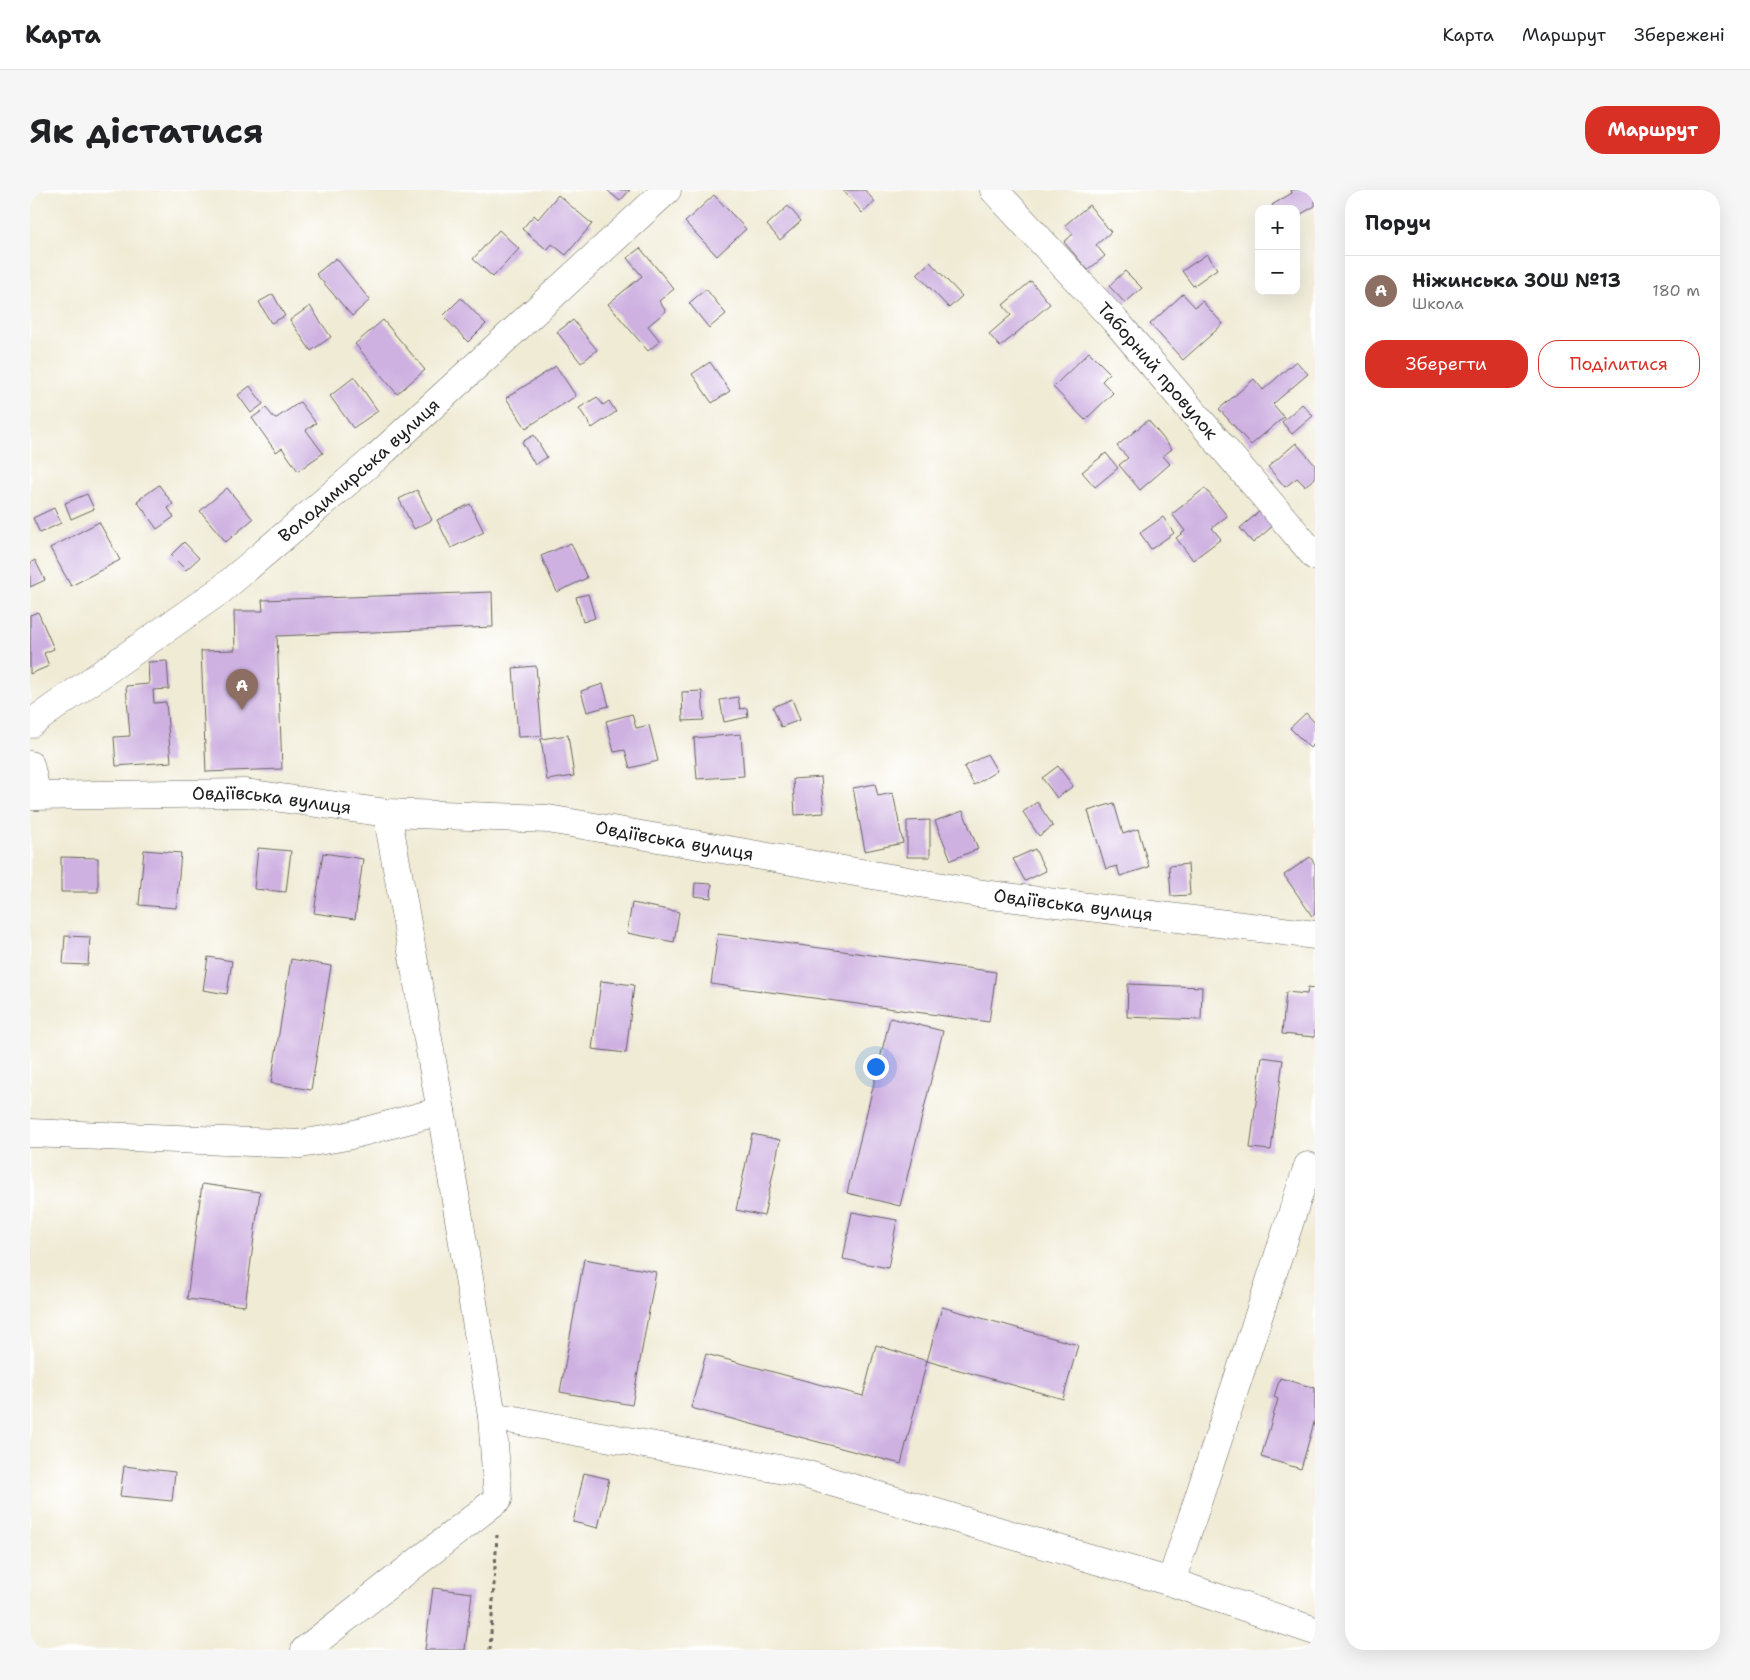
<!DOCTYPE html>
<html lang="uk">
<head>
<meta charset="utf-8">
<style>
	body { margin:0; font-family:"Shantell Sans",sans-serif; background:#f6f6f6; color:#202124 }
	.controls { position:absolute; right:15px; top:15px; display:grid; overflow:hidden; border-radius:10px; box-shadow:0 5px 20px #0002 }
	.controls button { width:45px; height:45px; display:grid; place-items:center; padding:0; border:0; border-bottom:1px solid #e0e0e0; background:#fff; color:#202124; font:25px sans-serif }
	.you { position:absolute; left:845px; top:876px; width:18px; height:18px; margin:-12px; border:4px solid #fff; border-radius:50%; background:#1a73e8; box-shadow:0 0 0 8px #1a73e833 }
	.badge { display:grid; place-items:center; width:32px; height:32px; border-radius:50%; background:#d93025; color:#fff; font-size:16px; font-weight:700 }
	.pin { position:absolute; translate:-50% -41px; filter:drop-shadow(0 1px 2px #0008) }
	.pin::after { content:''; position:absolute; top:26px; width:18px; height:15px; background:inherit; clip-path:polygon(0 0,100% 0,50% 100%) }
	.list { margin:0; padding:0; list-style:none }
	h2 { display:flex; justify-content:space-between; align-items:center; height:65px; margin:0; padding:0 20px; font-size:21px }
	h2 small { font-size:16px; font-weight:400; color:#757577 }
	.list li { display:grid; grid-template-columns:32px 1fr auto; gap:15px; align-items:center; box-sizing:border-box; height:70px; padding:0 20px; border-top:1px solid #e0e0e0 }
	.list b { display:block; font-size:19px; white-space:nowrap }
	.list p { margin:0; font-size:16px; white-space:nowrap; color:#757577 }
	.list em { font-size:16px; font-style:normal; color:#757577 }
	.actions { display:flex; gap:10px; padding:15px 20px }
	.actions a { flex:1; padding:11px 0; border:1px solid #d93025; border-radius:20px; text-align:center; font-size:18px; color:#d93025 }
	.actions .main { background:#d93025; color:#fff }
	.map { position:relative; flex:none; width:1285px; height:1460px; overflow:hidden; border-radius:20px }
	header { display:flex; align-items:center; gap:30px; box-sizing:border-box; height:70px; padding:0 25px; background:#fff; border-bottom:1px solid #e0e0e0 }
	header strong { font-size:24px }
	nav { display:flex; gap:28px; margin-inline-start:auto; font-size:18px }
	.intro { display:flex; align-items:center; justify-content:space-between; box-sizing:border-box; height:120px; padding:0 30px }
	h1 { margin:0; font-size:35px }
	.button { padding:12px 22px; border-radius:20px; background:#d93025; color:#fff; font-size:18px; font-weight:700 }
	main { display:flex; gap:30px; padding:0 30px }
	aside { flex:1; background:#fff; border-radius:20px; box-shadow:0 5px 20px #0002 }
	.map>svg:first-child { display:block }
	.building { fill:#ceb1e1 }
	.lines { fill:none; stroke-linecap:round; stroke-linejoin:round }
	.minor-casing { stroke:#66645d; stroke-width:29 }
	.major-casing { stroke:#66645d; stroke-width:29 }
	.path { stroke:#66645d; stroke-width:3; stroke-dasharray:4 4; stroke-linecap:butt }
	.minor { stroke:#fff; stroke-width:28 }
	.major { stroke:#fff; stroke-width:28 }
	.labels { text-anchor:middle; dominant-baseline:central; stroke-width:5; stroke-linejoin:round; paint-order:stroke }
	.street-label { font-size:18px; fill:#1c1c1c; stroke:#fff }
</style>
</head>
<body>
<header>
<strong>Карта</strong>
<nav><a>Карта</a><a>Маршрут</a><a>Збережені</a></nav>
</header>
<div class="intro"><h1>Як дістатися</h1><a class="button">Маршрут</a></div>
<main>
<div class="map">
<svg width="1285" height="1460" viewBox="0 0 1285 1460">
	<rect width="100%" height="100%" fill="#fff"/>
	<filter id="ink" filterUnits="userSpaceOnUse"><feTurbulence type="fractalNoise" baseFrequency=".02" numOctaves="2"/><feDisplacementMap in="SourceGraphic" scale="10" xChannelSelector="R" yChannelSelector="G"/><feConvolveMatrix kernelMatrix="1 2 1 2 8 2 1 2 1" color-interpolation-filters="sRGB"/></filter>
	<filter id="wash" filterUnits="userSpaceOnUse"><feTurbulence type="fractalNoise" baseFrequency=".0096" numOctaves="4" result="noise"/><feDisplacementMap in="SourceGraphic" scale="20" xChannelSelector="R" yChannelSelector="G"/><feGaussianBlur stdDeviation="1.12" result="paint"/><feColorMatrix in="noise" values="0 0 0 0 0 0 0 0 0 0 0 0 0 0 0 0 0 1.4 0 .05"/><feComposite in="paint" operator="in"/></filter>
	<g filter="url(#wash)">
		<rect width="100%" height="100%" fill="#f0ebd5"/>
		<g id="blocks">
			<g class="building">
				<path d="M577 0H600L590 11Z"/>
				<path d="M813 0H835L845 12 832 23Z"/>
				<path d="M1261 0H1285V16L1266 27V19H1244L1242 15 1262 3Z"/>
				<path d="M528 5 562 34 536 65 522 54 517 60 492 39 504 25 508 29Z"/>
				<path d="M684 5 716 39 687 66 655 32Z"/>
				<path d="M1059 15 1081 42 1066 55 1075 66 1058 80 1034 52 1043 44 1035 35Z"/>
				<path d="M758 16 771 31 750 50 737 35Z"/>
				<path d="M469 40 489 59 463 87 443 69Z"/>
				<path d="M610 58 644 99 629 111 636 121 618 136 630 151 618 161 578 114 612 86 597 68Z"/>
				<path d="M1177 64 1187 79 1163 96 1152 81Z"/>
				<path d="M306 68 340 110 322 126 286 84Z"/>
				<path d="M900 72 932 106 919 118 887 84Z"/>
				<path d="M1095 81 1112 98 1095 113 1079 96Z"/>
				<path d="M1001 91 1020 114 970 157 959 144 981 125 973 115Z"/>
				<path d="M676 99 696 124 679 138 659 113Z"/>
				<path d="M243 104 255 126 241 133 229 112Z"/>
				<path d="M1153 104 1165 117 1172 111 1193 134 1153 170 1120 134Z"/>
				<path d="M431 108 456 134 438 152 413 126Z"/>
				<path d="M280 116 301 147 281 161 260 130Z"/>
				<path d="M353 130 395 180 367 204 325 154Z"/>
				<path d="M543 130 567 160 551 173 527 142Z"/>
				<path d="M1059 162 1080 183 1072 191 1083 203 1055 230 1023 197Z"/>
				<path d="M1266 171 1278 184 1243 214 1254 227 1221 255 1189 219 1224 189 1233 200Z"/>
				<path d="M680 172 700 201 682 213 662 184Z"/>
				<path d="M526 176 546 206 496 238 476 208Z"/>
				<path d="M324 187 348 221 323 238 300 206Z"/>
				<path d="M220 196 233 214 221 223 208 205Z"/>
				<path d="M567 207 573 215 579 211 586 222 562 238 549 218Z"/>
				<path d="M270 212 286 233 276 240 293 263 268 281 252 258 246 262 222 228 236 218 245 229Z"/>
				<path d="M1272 214 1283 226 1262 244 1252 232Z"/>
				<path d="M1118 230 1142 259 1133 266 1140 274 1110 300 1089 275 1098 268 1087 256Z"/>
				<path d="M504 245 517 267 505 275 492 252Z"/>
				<path d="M1266 253 1285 275V288L1275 296 1267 288 1255 297 1238 277Z"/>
				<path d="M1076 263 1088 278 1065 297 1052 282Z"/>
				<path d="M129 295 143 314 138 318 144 327 127 339 107 311Z"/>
				<path d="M197 298 223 329 196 352 170 321Z"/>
				<path d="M1175 298 1197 326 1182 338 1191 349 1163 370 1146 348 1155 341 1142 324Z"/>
				<path d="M387 300 402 330 384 339 369 309Z"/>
				<path d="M57 304 64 319 41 329 35 313Z"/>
				<path d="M440 314 454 342 421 358 407 330Z"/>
				<path d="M24 318 31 333 10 343 3 328Z"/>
				<path d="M1231 320 1244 335 1223 353 1210 338Z"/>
				<path d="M1133 327 1144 343 1121 359 1110 343Z"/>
				<path d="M69 332 90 370 41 396 20 358Z"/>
				<path d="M154 352 169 368 156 380 141 365Z"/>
				<path d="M541 353 557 388 527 402 511 366Z"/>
				<path d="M5 370 15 390 0 397V373Z"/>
				<path d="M462 402 463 437 247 446 252 579 176 582 171 461 205 460 204 421H233L232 410Z"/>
				<path d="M558 404 565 428 553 432 546 407Z"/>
				<path d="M8 422 24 459 14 463 19 476 0 484V425Z"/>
				<path d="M137 471 139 499 123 500 124 513 136 512 141 572 86 576 84 547 100 546 96 496 119 494 118 472Z"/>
				<path d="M506 476 512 546 488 547 483 478Z"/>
				<path d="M573 494 579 516 557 522 551 501Z"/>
				<path d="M672 501 674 530 653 531 652 502Z"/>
				<path d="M708 507 710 519 717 518 718 527 694 532 690 510Z"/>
				<path d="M762 509 770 530 751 537 743 517Z"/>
				<path d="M1276 523 1285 533V553L1280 558 1260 538Z"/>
				<path d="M602 524 606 538 619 535 628 571 600 578 595 560 584 562 576 531Z"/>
				<path d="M711 544 714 586 667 589 664 548Z"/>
				<path d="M538 545 544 586 517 590 511 549Z"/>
				<path d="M957 564 967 581 944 595 934 577Z"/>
				<path d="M1028 576 1043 596 1027 608 1012 588Z"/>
				<path d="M791 587 794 623 765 625 763 589Z"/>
				<path d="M845 594 848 606 863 603 873 653 835 661 823 598Z"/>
				<path d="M1007 612 1023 636 1009 646 993 622Z"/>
				<path d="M1084 613 1093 644 1108 639 1119 677 1090 686 1087 676 1076 679 1058 621Z"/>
				<path d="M933 621 948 659 921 670 905 631Z"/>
				<path d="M900 630V667H877V631Z"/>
				<path d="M228 658 261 661 256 702 224 699Z"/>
				<path d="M1005 659 1016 681 995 691 983 669Z"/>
				<path d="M114 660 151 663 146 718 109 715Z"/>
				<path d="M293 663 333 669 325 729 284 723Z"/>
				<path d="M31 667 68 668V702H31Z"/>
				<path d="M1280 667 1285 674V724L1282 726 1254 685Z"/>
				<path d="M1158 674 1160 705 1141 706 1139 676Z"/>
				<path d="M665 693 682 694 681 708 664 706Z"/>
				<path d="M602 713 649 722 644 752 597 743Z"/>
				<path d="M688 744 966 782 959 832 681 794Z"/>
				<path d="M35 746 60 747 58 775 33 774Z"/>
				<path d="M178 767 202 771 197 804 173 800Z"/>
				<path d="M261 769 301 776 281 900 241 893Z"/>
				<path d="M571 791 604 795 596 863 562 859Z"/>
				<path d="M1098 794 1172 797 1171 830 1097 827Z"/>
				<path d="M1278 797 1285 798V847L1252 844 1256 802 1277 804Z"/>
				<path d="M860 828 913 841 870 1016 817 1003Z"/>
				<path d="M1232 867 1253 870 1241 960 1220 958Z"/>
				<path d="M722 944 750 950 734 1026 706 1020Z"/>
				<path d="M172 994 230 1002 215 1116 157 1109Z"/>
				<path d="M822 1022 867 1030 858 1078 813 1069Z"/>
				<path d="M554 1069 626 1082 602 1215 530 1202Z"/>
				<path d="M912 1117 1048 1155 1033 1209 897 1171Z"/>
				<path d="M846 1155 897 1171 871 1274 661 1218 676 1164 833 1206Z"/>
				<path d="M1250 1188 1285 1198V1229L1271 1279 1231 1267 1248 1209 1244 1207Z"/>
				<path d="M94 1276 145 1282 142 1311 90 1306Z"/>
				<path d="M554 1283 579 1289 568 1338 543 1332Z"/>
				<path d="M403 1398 442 1403 435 1460H395Z"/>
			</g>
		</g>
	</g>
	<g filter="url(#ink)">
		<use href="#blocks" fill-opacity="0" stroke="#66645d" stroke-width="1"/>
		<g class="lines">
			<g class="minor-casing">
				<g id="minor">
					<path id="s1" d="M964 0 1089 135 1285 366"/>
					<path id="s2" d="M0 534 191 400 349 265 637 0"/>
					<path d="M0 575 7 606"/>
					<path d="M0 943 270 954 317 946 411 921"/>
					<path d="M462 1226 771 1283 1141 1392 1285 1441"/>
					<path d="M1141 1392 1278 976"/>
					<path d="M275 1460 468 1309 462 1226 411 921 357 623"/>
				</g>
			</g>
			<g class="major-casing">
				<g id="major">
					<path id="s3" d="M0 606 215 603 357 623 518 629 953 704 1285 745"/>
				</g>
			</g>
			<path class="path" d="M460 1460 467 1345"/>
			<use href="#minor" class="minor"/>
			<use href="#major" class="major"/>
		</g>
	</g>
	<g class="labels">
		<g class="street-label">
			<text stroke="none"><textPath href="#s1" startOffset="244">Таборний провулок</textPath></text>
			<text stroke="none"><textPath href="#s2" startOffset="416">Володимирська вулиця</textPath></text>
			<text stroke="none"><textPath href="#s3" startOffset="242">Овдіївська вулиця</textPath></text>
			<text stroke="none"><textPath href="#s3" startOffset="648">Овдіївська вулиця</textPath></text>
			<text stroke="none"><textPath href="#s3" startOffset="1052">Овдіївська вулиця</textPath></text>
		</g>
	</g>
</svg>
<div class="controls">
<button>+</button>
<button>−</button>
</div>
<div class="you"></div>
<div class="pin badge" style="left:212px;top:520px;background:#8d6e63">A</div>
</div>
<aside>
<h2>Поруч<small></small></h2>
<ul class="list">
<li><span class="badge" style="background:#8d6e63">A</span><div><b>Ніжинська ЗОШ №13</b><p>Школа</p></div><em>180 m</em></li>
</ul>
<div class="actions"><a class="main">Зберегти</a><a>Поділитися</a></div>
</aside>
</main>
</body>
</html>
